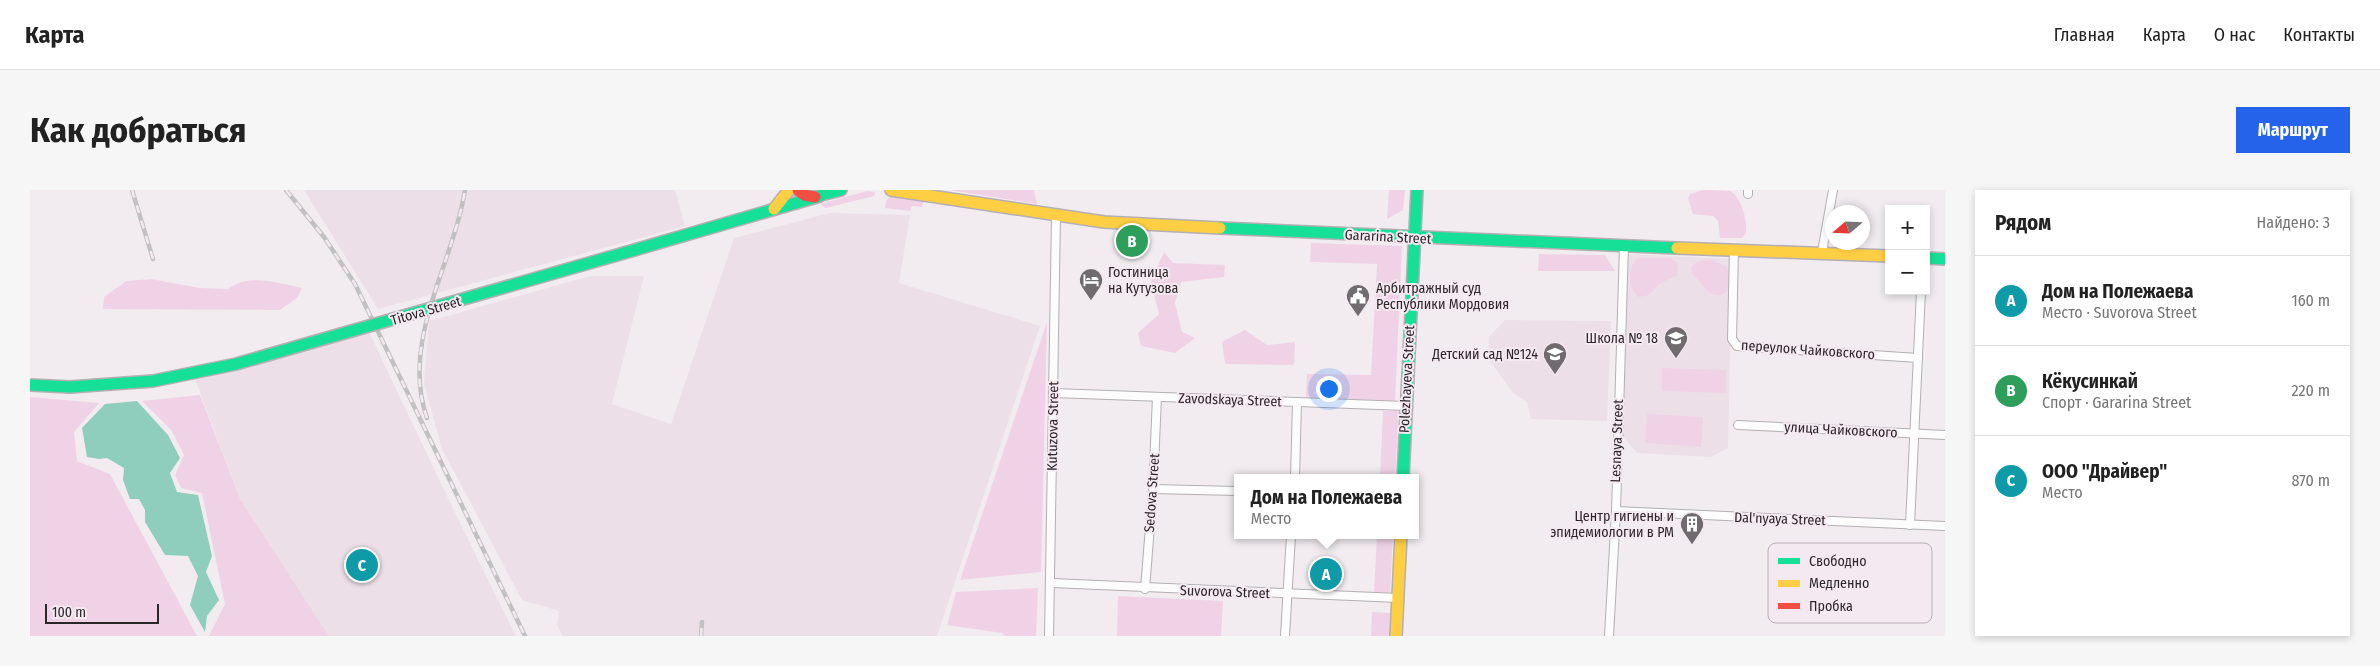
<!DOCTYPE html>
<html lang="ru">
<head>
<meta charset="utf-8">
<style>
	body { margin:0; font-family:"Fira Sans Condensed",sans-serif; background:#f6f6f6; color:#222 }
	.controls { position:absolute; right:15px; top:15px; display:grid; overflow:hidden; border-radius:0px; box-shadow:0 2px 8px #0003 }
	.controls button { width:45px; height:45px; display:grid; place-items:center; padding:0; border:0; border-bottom:1px solid #e0e0e0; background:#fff; color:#222; font:25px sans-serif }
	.compass { position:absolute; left:1795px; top:15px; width:45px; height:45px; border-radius:50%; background:#fff; box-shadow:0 2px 8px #0003; rotate:251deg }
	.scale { position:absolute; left:15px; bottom:12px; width:114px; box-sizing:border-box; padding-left:5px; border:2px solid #2b2629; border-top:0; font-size:14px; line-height:18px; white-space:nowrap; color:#2b2629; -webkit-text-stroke:4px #f5e9f1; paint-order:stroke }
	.you { position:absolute; left:1298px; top:198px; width:18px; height:18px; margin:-12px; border:4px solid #fff; border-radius:50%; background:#1a73e8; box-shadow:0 0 0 8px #1a73e833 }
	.badge { display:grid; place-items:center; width:32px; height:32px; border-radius:50%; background:#2563eb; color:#fff; font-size:16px; font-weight:700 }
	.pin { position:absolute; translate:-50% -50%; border:2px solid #fff; box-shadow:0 1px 5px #0006 }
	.popup { position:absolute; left:1204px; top:284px; width:185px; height:65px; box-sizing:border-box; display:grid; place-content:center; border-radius:0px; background:#fff; filter:drop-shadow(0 1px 4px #0005); font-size:16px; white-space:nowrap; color:#767676 }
	.popup b { font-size:19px; color:#222 }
	.popup::after { content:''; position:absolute; left:50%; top:100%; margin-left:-10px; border:10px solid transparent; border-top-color:#fff }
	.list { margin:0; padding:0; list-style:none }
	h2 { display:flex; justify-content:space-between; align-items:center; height:65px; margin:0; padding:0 20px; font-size:21px }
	h2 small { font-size:16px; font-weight:400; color:#767676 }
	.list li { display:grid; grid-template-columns:32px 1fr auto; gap:15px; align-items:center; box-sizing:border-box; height:90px; padding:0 20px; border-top:1px solid #e0e0e0 }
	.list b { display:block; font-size:19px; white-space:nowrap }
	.list p { margin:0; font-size:16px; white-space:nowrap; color:#767676 }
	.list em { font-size:16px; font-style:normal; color:#767676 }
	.map { position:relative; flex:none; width:1915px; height:446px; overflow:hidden; border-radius:0px }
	header { display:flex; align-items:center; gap:30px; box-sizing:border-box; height:70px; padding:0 25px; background:#fff; border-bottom:1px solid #e0e0e0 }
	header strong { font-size:24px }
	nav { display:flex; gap:28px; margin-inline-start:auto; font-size:18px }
	.intro { display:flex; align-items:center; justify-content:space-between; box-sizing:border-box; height:120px; padding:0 30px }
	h1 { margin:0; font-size:35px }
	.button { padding:12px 22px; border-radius:0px; background:#2563eb; color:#fff; font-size:18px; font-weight:700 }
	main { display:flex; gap:30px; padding:0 30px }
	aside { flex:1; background:#fff; border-radius:0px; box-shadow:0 2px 8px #0003 }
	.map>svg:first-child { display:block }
	.built { fill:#ecdfe8 }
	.green { fill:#f0d2e7 }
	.water { fill:#8fcebc }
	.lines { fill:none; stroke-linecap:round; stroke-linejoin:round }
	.street-casing { stroke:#b3afb2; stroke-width:10 }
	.fast-casing { stroke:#b3afb2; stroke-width:14 }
	.slow-casing { stroke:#b3afb2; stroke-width:14 }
	.jam-casing { stroke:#b3afb2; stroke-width:14 }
	.street { stroke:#fdfcfd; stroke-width:8 }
	.fast { stroke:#16e098; stroke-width:11 }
	.slow { stroke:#ffcf43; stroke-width:11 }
	.jam { stroke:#f24e42; stroke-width:11 }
	.rail-casing { stroke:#c2c0c1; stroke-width:4.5 }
	.rail { stroke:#f5e9f1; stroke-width:2.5; stroke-dasharray:8; stroke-linecap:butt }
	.fast-bridge-casing { stroke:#b3afb2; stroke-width:14; stroke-linecap:butt }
	.fast-bridge { stroke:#16e098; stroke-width:11 }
	.labels { text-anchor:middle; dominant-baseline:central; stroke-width:4; stroke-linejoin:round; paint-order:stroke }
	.street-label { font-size:14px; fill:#2b2629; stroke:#f5e9f1 }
	.poi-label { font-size:14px; fill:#2b2629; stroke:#f5e9f1; text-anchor:end }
	.key { fill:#f5e9f1; stroke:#b8aeb5; stroke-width:1 }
	.key-label { font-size:14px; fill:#2b2629 }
</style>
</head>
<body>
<header>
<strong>Карта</strong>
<nav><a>Главная</a><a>Карта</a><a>О нас</a><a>Контакты</a></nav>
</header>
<div class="intro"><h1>Как добраться</h1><a class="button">Маршрут</a></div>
<main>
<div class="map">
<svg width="1915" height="446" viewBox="0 0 1915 446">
	<rect width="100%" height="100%" fill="#f2ecf0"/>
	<g class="built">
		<path d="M274 0H645L655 36 348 119Z"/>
		<path d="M800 23 880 25 869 93 1010 136 907 446H532L527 434 529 421 492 410 412 259 394 194 399 131 560 86H614L582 214 641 234 704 48Z"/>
		<path d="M1598 64 1702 69 1698 258 1681 267 1607 263 1591 244Z"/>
		<path d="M1475 130 1581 131 1577 231 1501 229 1497 212 1483 203 1458 168 1459 147Z"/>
		<path d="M339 142 425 323 486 446H299L210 309 165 189Z"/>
	</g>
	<g class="green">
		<path d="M919 0H1004L1007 14Z"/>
		<path d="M1359 0H1375L1373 20 1357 29Z"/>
		<path d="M1672 0C1680 0 1693 0 1700 1 1711 6 1718 32 1716 43L1712 48H1690L1688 31 1683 26 1663 24 1658 9 1660 4Z"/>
		<path d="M837 1 845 2 844 6 796 18 790 14Z"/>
		<path d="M861 5 894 10 892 17 882 16 880 21 855 18 856 11Z"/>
		<path d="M1281 53 1372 56 1365 211 1276 208 1277 184 1341 185 1347 74 1280 72Z"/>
		<path d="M1134 62 1143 73 1195 75 1194 87 1151 92 1145 113 1152 142 1165 148 1145 163 1111 156 1108 143 1129 124 1121 91Z"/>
		<path d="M1509 64 1575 65 1585 81H1508Z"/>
		<path d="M1608 68H1641L1647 73 1648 85 1629 94 1619 105 1609 107C1597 99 1597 76 1608 68Z"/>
		<path d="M1674 70H1682L1696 76C1700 85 1700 92 1697 101 1686 110 1678 103 1670 92 1666 87 1662 85 1661 79L1665 73Z"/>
		<path d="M121 89 170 98 198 99C218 83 248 93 272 98L267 108 250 120 73 119 74 107 96 91Z"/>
		<path d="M1017 132 1011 382 930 390Z"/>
		<path d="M1215 140 1237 155 1265 152 1264 175 1195 174 1192 152Z"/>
		<path d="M1632 178 1696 180V203L1632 201Z"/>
		<path d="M170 205 210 309 299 446H179L195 414 172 303 151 298 145 285 154 265 142 241 112 211Z"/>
		<path d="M0 207 69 213 44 242 47 271 80 284 167 446H0Z"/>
		<path d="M1353 221H1369L1365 288H1350Z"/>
		<path d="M1617 224 1673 227 1671 257 1615 253Z"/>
		<path d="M1347 345H1363L1360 403 1344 402Z"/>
		<path d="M1008 398 1006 446H975L972 443 917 435 926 402Z"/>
		<path d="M1088 406 1193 411 1191 446H1087Z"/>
		<path d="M1342 422 1361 423 1360 446H1341Z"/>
	</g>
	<path class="water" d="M107 211 138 245 150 268 140 283 147 302 168 305 182 366 176 382 189 410 177 426 175 442 160 415 168 386 158 366 135 365 115 332V320L109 309H100L93 290 94 278 77 268 69 269 57 267 52 238 75 214Z"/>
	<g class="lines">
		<g class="street-casing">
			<g id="street">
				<path d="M1718 0V4"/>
				<path d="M1704 59 1702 149 1707 156 1888 168"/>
				<path d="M1792 62 1803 0"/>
				<path d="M1024 203 1376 216"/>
				<path d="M1708 235 1915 245"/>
				<path d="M1265 288 1267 212"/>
				<path d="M1123 299 1207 301"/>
				<path d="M1586 321 1915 336"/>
				<path d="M1880 335 1891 101"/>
				<path d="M1022 393 1369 408"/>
				<path d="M1115 399 1123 299 1127 207"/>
				<path d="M1019 446 1026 26"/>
				<path d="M1255 446 1261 345"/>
				<path d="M1579 446 1586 321 1594 55"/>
			</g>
		</g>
		<g class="fast-casing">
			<g id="fast">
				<path d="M795 4 811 0"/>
				<path d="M1190 38 1647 58"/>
				<path d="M594 63 790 6 799 0"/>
				<path d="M1896 68 1915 69"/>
				<path d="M1373 288 1387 0"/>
			</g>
		</g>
		<g class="slow-casing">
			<g id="slow">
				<path d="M861 0 1074 32 1190 38"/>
				<path d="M744 19 759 0"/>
				<path d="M1647 58 1859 66"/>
				<path d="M1366 446 1371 345"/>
			</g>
		</g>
		<g class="jam-casing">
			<path id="jam" d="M768 0 774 5 785 7"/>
		</g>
		<use href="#street" class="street"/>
		<use href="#fast" class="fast"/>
		<use href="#slow" class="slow"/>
		<use href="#jam" class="jam"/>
		<g class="rail-casing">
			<g id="rail">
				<path d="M102 0 123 69"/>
				<path d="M256 0 294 47 325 94 495 446"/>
				<path d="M397 228C370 151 423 75 435 0"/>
				<path d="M671 446 672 432"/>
			</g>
		</g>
		<use href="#rail" class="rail"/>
		<g class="fast-bridge-casing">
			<path id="fast-bridge" d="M0 195 40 197 123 191 206 174 594 63"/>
		</g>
		<use href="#fast-bridge" class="fast-bridge"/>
	</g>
	<defs>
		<g id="hotel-pin" transform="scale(1.25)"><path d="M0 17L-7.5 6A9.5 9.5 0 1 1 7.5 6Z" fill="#716b6f" stroke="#f5e9f1"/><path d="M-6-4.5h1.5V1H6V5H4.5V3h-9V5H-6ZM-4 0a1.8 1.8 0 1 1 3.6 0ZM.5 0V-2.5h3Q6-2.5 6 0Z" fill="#fff"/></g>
		<g id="civic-pin" transform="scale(1.25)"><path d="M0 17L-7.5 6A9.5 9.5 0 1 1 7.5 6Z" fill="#716b6f" stroke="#f5e9f1"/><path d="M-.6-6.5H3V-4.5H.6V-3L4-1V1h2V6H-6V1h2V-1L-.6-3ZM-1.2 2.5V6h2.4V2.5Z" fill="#fff"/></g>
		<g id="school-pin" transform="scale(1.25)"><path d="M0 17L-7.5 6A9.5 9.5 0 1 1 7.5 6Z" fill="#716b6f" stroke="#f5e9f1"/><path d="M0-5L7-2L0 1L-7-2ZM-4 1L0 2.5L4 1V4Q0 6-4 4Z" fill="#fff"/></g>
		<g id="building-pin" transform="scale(1.25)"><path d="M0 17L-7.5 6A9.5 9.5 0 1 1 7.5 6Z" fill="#716b6f" stroke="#f5e9f1"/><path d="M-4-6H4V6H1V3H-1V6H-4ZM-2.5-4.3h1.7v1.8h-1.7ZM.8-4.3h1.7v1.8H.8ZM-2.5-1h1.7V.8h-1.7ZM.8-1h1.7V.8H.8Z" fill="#fff"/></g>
	</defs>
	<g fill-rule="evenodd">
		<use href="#hotel-pin" x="1061" y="90"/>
		<use href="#civic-pin" x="1328" y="106"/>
		<use href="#school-pin" x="1646" y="148"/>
		<use href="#school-pin" x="1525" y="164"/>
		<use href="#building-pin" x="1662" y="334"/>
	</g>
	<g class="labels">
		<g class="street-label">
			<text transform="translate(1358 47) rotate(3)">Gararina Street</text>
			<text transform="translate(396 121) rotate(-16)">Titova Street</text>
			<text transform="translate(1778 160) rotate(4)">переулок Чайковского</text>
			<text transform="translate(1377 189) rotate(-87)">Polezhayeva Street</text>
			<text transform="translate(1200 210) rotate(2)">Zavodskaya Street</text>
			<text transform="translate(1023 236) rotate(-89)">Kutuzova Street</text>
			<text transform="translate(1811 240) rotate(3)">улица Чайковского</text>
			<text transform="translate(1587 251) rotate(-88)">Lesnaya Street</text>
			<text transform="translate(1122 303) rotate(-86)">Sedova Street</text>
			<text transform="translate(1750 329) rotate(2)">Dal'nyaya Street</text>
			<text transform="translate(1195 402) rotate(2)">Suvorova Street</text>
		</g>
		<g class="poi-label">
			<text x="1078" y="82" text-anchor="start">Гостиница<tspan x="1078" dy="16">на Кутузова</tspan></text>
			<text x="1346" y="98" text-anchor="start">Арбитражный суд<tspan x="1346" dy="16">Республики Мордовия</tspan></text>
			<text x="1628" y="148">Школа № 18</text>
			<text x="1508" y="164">Детский сад №124</text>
			<text x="1644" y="326">Центр гигиены и<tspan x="1644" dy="16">эпидемиологии в РМ</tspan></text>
		</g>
	</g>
	<rect x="1738" y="353" width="164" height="80" rx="8" class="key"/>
	<rect x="1748" y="368" width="22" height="6" fill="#16e098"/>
	<rect x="1748" y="390" width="22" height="7" fill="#ffcf43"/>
	<rect x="1748" y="413" width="22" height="6" fill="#f24e42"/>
	<g class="key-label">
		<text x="1779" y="376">Свободно</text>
		<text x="1779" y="398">Медленно</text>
		<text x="1779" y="421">Пробка</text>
	</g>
</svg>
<div class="controls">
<button>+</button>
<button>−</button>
</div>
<svg class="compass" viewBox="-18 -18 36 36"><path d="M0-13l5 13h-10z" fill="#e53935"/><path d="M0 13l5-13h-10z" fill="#767676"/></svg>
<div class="scale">100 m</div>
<div class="you"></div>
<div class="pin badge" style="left:1296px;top:384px;background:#0f9aa8">A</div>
<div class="popup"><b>Дом на Полежаева</b>Место</div>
<div class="pin badge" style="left:1102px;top:51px;background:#2e9e5b">B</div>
<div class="pin badge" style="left:332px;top:375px;background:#0f9aa8">C</div>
</div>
<aside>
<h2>Рядом<small>Найдено: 3</small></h2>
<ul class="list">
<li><span class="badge" style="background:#0f9aa8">A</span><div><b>Дом на Полежаева</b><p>Место · Suvorova Street</p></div><em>160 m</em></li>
<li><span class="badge" style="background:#2e9e5b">B</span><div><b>Кёкусинкай</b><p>Спорт · Gararina Street</p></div><em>220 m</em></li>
<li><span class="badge" style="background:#0f9aa8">C</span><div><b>ООО &quot;Драйвер&quot;</b><p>Место</p></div><em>870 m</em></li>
</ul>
</aside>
</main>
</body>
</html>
